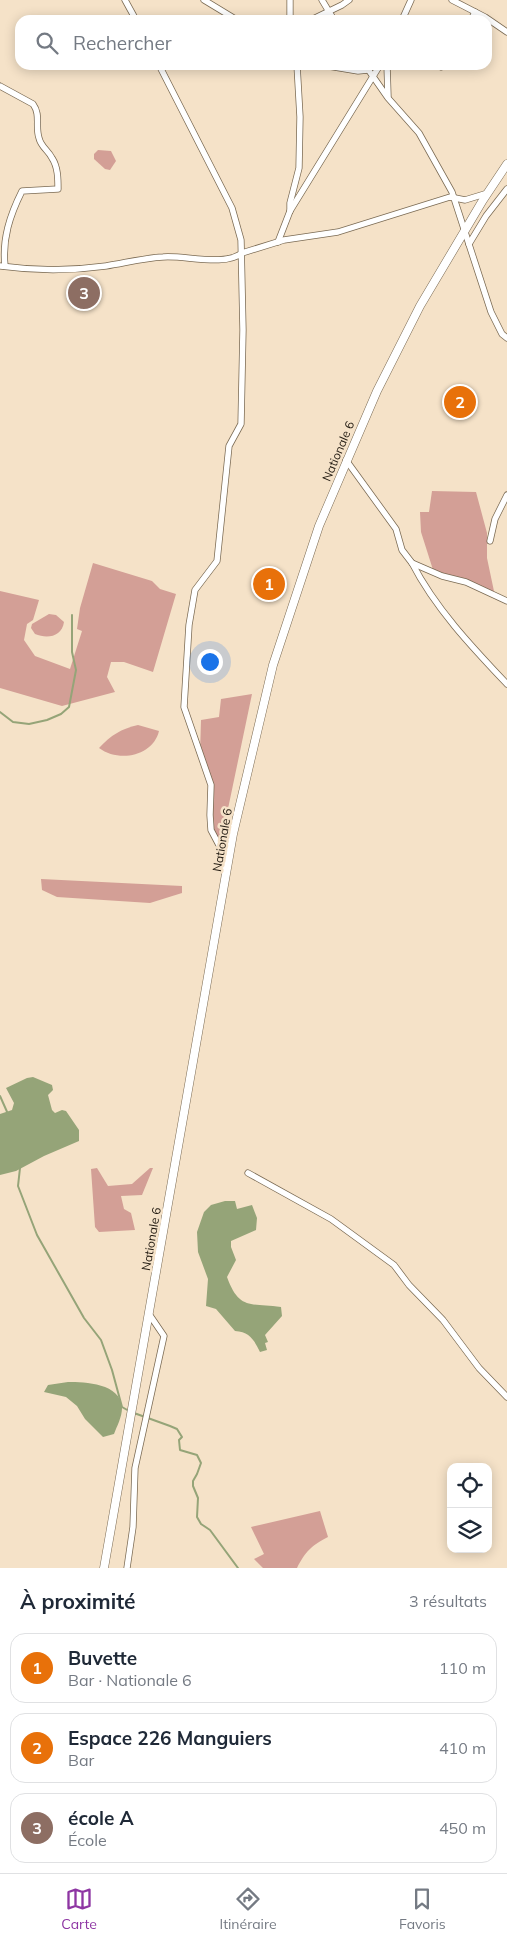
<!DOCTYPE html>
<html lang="fr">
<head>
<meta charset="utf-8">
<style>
	body { margin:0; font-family:Mulish,sans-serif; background:#f6f6f7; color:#1f2937 }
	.controls { position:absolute; right:15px; bottom:15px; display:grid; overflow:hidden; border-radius:10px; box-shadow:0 2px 12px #0003 }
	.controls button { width:45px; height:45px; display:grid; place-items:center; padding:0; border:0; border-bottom:1px solid #e0e1e3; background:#fff; color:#1f2937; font:25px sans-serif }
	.you { position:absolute; left:209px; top:661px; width:18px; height:18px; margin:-12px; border:4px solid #fff; border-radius:50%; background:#1a73e8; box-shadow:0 0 0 8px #1a73e833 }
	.badge { display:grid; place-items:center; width:32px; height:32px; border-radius:50%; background:#8e36a3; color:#fff; font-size:16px; font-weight:700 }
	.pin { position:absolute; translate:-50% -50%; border:2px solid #fff; box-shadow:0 1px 5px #0006 }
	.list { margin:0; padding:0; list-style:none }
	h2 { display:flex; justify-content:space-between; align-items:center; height:65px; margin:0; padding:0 20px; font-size:21px }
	h2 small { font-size:16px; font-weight:400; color:#747a83 }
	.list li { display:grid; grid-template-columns:32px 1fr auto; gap:15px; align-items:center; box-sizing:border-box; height:70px; margin:0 10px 10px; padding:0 10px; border:1px solid #e0e1e3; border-radius:15px }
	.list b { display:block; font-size:19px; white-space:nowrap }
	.list p { margin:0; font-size:16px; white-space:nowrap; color:#747a83 }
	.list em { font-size:16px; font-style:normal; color:#747a83 }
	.icon { flex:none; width:28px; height:28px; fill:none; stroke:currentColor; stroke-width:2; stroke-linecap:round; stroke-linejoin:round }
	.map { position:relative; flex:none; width:507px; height:1568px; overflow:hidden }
	.search { position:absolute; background:#fff; box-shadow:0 2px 12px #0003; left:15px; right:15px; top:15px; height:55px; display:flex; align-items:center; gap:12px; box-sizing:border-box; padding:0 18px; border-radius:15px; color:#747a83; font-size:19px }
	.sheet { height:305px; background:#fff }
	nav { display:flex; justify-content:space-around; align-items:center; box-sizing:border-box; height:70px; border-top:1px solid #e0e1e3; background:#fff; font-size:14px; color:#747a83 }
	nav a { display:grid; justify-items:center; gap:2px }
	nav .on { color:#8e36a3 }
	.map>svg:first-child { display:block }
	.forest { fill:#d39f96 }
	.water { fill:#95a478 }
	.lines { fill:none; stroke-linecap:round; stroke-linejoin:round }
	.stream { stroke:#95a478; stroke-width:2 }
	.minor-casing { stroke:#7a6a53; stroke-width:7 }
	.major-casing { stroke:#7a6a53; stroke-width:9 }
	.minor { stroke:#fff; stroke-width:5.5 }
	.major { stroke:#fff; stroke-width:8 }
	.labels { text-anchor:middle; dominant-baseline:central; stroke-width:5; stroke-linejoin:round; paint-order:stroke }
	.street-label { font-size:12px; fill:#201910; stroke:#f5e2c8 }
</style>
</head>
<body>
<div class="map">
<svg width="507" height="1568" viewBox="0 0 507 1568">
	<rect width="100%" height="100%" fill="#f5e2c8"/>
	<g class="forest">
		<path d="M98 150 111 151 116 161 110 170 105 169 94 159V154Z"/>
		<path d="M432 491 476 492 487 533V558L495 596 434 573 421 532 420 512H429Z"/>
		<path d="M93 563 152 581 160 589 176 594 153 672 124 662H111L107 677 115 692 62 706 0 688V591L39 600 33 620 27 624 24 640 35 656 70 669 82 631 77 629 80 608Z"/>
		<path d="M49 614 56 615 64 622C62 637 47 639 35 634L31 628 32 624Z"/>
		<path d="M252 694 220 847 211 830V785L200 753 201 720 219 717 221 699Z"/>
		<path d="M138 725 159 731C153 756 119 763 99 748 111 735 121 729 138 725Z"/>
		<path d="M41 879 182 886V893L150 903 57 897 42 890Z"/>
		<path d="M97 1168 108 1186 132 1184 150 1168H153L142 1195 121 1196 124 1209 131 1213 135 1230 99 1232 95 1227 91 1169Z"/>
		<path d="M320 1511 328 1537C312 1545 305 1552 297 1568H263L254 1559 264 1554 251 1527Z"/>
	</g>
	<g class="water">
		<path d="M33 1077 52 1085 53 1090 48 1095 52 1110 55 1113 62 1110 66 1111 79 1130V1141L44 1156 16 1171 0 1175V1114L12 1110 14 1103 6 1088 27 1078Z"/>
		<path d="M225 1201H235L237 1209 252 1205 257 1218 256 1230 231 1241V1247L236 1260 227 1277C239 1310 250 1303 281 1307L282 1316 265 1335 268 1342 265 1343 267 1350 260 1352C254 1340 250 1332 235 1331L216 1309 206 1306 208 1279 198 1252 197 1232 204 1212 211 1205Z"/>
		<path d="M68 1382C85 1382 121 1383 122 1408 122 1417 117 1426 114 1434L103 1437 85 1419 77 1406 66 1397 44 1392 48 1385Z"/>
	</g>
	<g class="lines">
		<g class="stream">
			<path d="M0 712 13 722 29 724 47 720 61 714 69 707 76 670 72 652V615"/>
			<path d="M0 1096 8 1114"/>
			<path d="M20 1168 18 1186 37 1235 84 1318 101 1340 112 1370 122 1407 129 1411"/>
			<path d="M134 1413 170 1426 177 1429 182 1437 179 1440 180 1450 197 1455 201 1463 197 1474 193 1481V1486L198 1498 197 1517 201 1524 210 1530 238 1568"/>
		</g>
		<g class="minor-casing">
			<g id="minor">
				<path d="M125 0 136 20"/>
				<path d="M204 0 237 20"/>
				<path d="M290 0V20"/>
				<path d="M322 0 334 20"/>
				<path d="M452 0 485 17 507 32"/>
				<path d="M311 20 342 5 349 0"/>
				<path d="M402 20 411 0"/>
				<path d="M471 20 475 12"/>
				<path d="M159 65 232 208 241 240 243 330 241 424 229 446 217 561 195 590 189 625 184 707 211 785 210 815 211 830 220 847 225 873"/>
				<path d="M322 65 358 71 368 70"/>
				<path d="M365 65 388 98 419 133 452 192 491 312 502 334 507 338"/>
				<path d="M387 65 388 96"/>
				<path d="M435 65 441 67 446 65"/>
				<path d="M0 86 33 104C41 115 35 126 39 138 41 147 48 150 52 158 58 167 58 179 58 189L22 191C10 215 2 239 5 266"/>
				<path d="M290 211V203L299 168 300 117 297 65"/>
				<path d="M278 242 290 211 380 65"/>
				<path d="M469 244 486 216 507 189"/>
				<path d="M0 266C36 271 70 271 106 266 125 263 144 258 163 257 185 255 224 267 242 253L284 240 338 232 450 197 465 200 488 193"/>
				<path d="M346 460 396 529 402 550 412 563 442 576 466 582 507 601"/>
				<path d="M490 541 495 519 507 495"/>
				<path d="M412 563C435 608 472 647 507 684"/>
				<path d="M248 1173 331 1219 394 1265 409 1285 443 1320 479 1368 507 1397"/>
				<path d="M127 1568 133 1527 135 1468 164 1336 149 1314"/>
			</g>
		</g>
		<g class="major-casing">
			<path id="major" d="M104 1568 233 834 273 665 319 526 377 391 420 306 483 200 507 164"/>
		</g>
		<use href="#minor" class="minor"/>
		<use href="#major" class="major"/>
	</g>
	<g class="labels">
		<g class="street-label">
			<text transform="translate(338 451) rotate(-67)">Nationale 6</text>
			<text transform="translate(222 840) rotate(-80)">Nationale 6</text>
			<text transform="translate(151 1239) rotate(-80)">Nationale 6</text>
		</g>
	</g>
</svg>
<div class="controls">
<button><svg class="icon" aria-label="locate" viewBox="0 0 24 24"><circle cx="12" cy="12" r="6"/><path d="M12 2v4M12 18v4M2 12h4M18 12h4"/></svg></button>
<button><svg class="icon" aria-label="layers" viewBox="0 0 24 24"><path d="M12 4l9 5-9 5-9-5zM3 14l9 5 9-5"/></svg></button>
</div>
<div class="you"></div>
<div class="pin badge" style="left:269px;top:584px;background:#e8710a">1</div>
<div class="pin badge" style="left:460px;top:402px;background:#e8710a">2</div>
<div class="pin badge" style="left:84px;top:293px;background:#8d6e63">3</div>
<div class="search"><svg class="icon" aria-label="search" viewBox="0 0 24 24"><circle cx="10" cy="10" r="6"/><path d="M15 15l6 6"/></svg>Rechercher</div>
</div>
<section class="sheet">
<h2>À proximité<small>3 résultats</small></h2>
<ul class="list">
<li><span class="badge" style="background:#e8710a">1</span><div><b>Buvette</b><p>Bar · Nationale 6</p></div><em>110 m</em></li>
<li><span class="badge" style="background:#e8710a">2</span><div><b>Espace 226 Manguiers</b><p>Bar</p></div><em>410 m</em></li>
<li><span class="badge" style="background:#8d6e63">3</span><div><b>école A</b><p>École</p></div><em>450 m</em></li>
</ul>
</section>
<nav>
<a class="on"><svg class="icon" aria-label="map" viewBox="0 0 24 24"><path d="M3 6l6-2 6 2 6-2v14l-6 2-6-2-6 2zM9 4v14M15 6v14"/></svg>Carte</a>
<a><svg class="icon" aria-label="directions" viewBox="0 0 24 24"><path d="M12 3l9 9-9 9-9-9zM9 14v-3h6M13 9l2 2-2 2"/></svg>Itinéraire</a>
<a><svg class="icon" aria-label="saved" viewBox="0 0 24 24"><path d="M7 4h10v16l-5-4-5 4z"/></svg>Favoris</a>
</nav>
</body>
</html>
